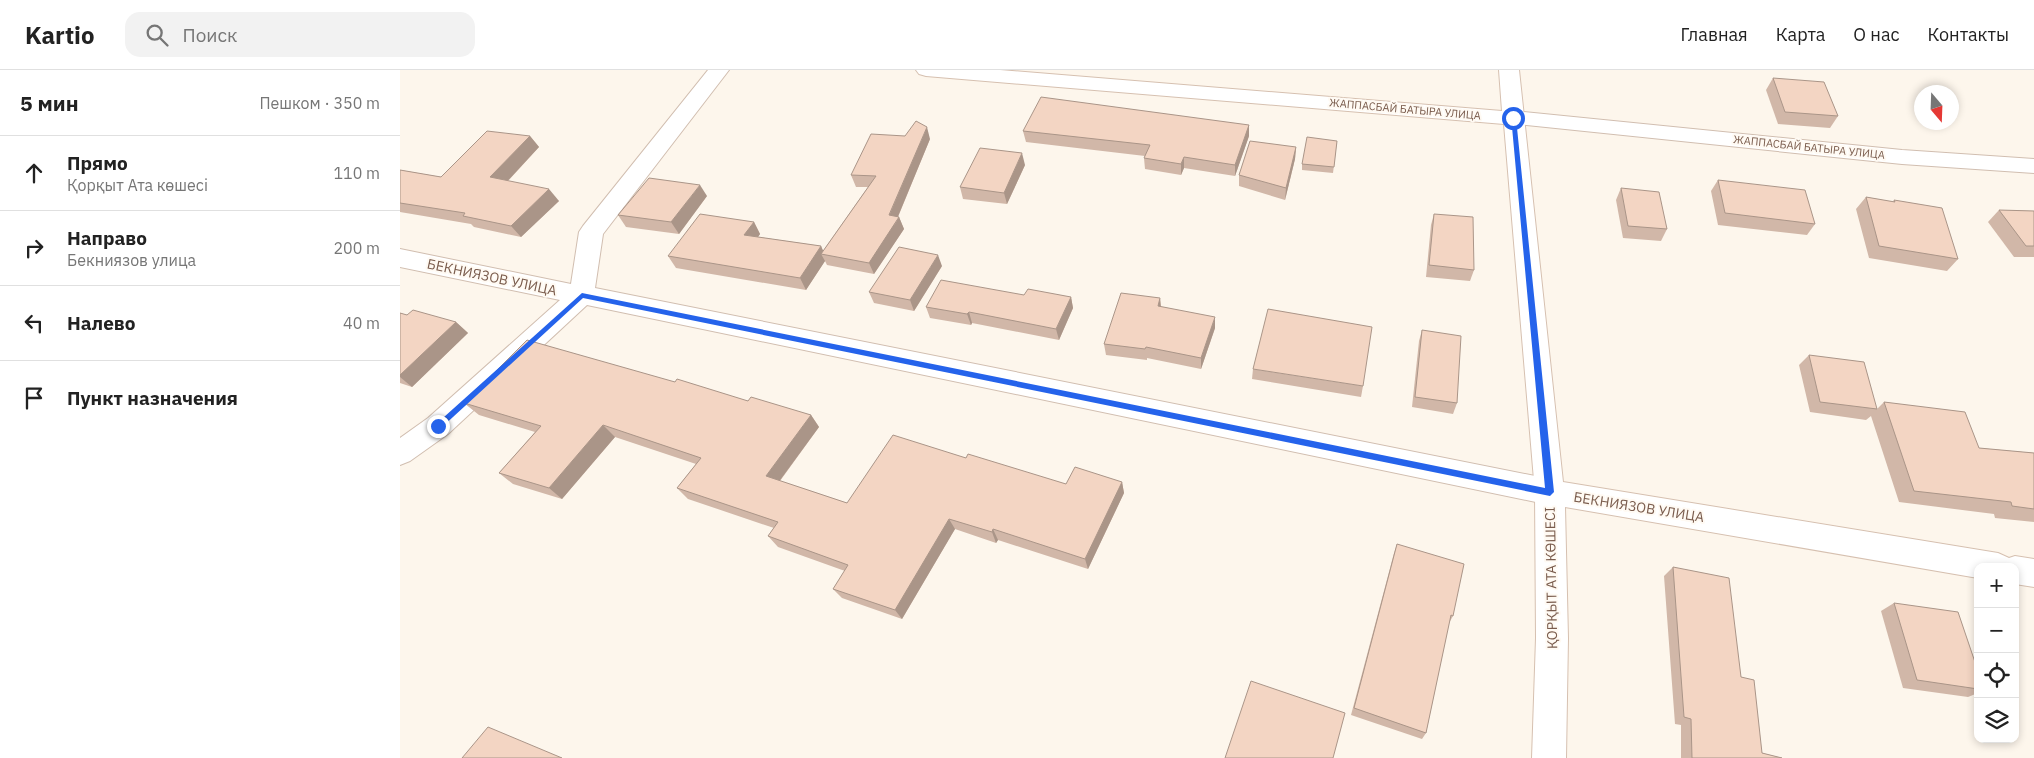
<!DOCTYPE html>
<html lang="ru">
<head>
<meta charset="utf-8">
<style>
	body { margin:0; font-family:"IBM Plex Sans",sans-serif; background:#f2f2f2; color:#222 }
	.controls { position:absolute; right:15px; bottom:15px; display:grid; overflow:hidden; border-radius:10px; box-shadow:0 2px 8px #0003 }
	.controls button { width:45px; height:45px; display:grid; place-items:center; padding:0; border:0; border-bottom:1px solid #e0e0e0; background:#fff; color:#222; font:25px sans-serif }
	.compass { position:absolute; left:1514px; top:15px; width:45px; height:45px; border-radius:50%; background:#fff; box-shadow:0 2px 8px #0003; rotate:161deg }
	.stop { position:absolute; width:15px; height:15px; margin:-11px; border:4px solid #2563eb; border-radius:50%; background:#fff }
	.stop.end { background:#2563eb; border-color:#fff; box-shadow:0 1px 5px #0008 }
	.list { margin:0; padding:0; list-style:none }
	h2 { display:flex; justify-content:space-between; align-items:center; height:65px; margin:0; padding:0 20px; font-size:21px }
	h2 small { font-size:16px; font-weight:400; color:#767676 }
	.list li { display:grid; grid-template-columns:32px 1fr auto; gap:15px; align-items:center; box-sizing:border-box; height:75px; padding:0 20px; border-top:1px solid #e0e0e0 }
	.list b { display:block; font-size:19px; white-space:nowrap }
	.list p { margin:0; font-size:16px; white-space:nowrap; color:#767676 }
	.list em { font-size:16px; font-style:normal; color:#767676 }
	.icon { flex:none; width:28px; height:28px; fill:none; stroke:currentColor; stroke-width:2; stroke-linecap:round; stroke-linejoin:round }
	.map { position:relative; flex:none; width:1634px; height:688px; overflow:hidden }
	header { display:flex; align-items:center; gap:30px; box-sizing:border-box; height:70px; padding:0 25px; background:#fff; border-bottom:1px solid #e0e0e0 }
	header strong { font-size:24px }
	nav { display:flex; gap:28px; margin-inline-start:auto; font-size:18px }
	.search { width:350px; height:45px; background:#f2f2f2; display:flex; align-items:center; gap:12px; box-sizing:border-box; padding:0 18px; border-radius:15px; color:#767676; font-size:19px }
	main { display:flex }
	aside { flex:1; background:#fff }
	.map>svg:first-child { display:block }
	.lines { fill:none; stroke-linecap:round; stroke-linejoin:round }
	.street-casing { stroke:#d1beb0; stroke-width:2 }
	.secondary-casing { stroke:#d6c0b0; stroke-width:2 }
	.street { fill:#fff; fill-rule:evenodd }
	.secondary { fill:#fff; fill-rule:evenodd }
	.wall { fill:#d1b7a8 }
	.shaded-wall { fill:#aa9588 }
	.building { fill:#f3d5c3; stroke:#aa9588 }
	.route { fill:#2563eb }
	.labels { text-anchor:middle; dominant-baseline:central; stroke-width:4; stroke-linejoin:round; paint-order:stroke }
	.far-street-label { font-size:11px; fill:#7a5c4d; stroke:#fffaf3 }
	.street-label { font-size:14px; fill:#7a5c4d; stroke:#fffaf3 }
</style>
</head>
<body>
<header>
<strong>Kartio</strong>
<div class="search"><svg class="icon" aria-label="search" viewBox="0 0 24 24"><circle cx="10" cy="10" r="6"/><path d="M15 15l6 6"/></svg>Поиск</div>
<nav><a>Главная</a><a>Карта</a><a>О нас</a><a>Контакты</a></nav>
</header>
<main>
<aside>
<h2>5 мин<small>Пешком · 350 m</small></h2>
<ul class="list">
<li><svg class="icon" aria-label="ahead" viewBox="0 0 24 24"><path d="M12 20V5M6 11l6-6 6 6"/></svg><div><b>Прямо</b><p>Қорқыт Ата көшесі</p></div><em>110 m</em></li>
<li><svg class="icon" aria-label="right" viewBox="0 0 24 24"><path d="M7 20v-9h11M14 6l5 5-5 5"/></svg><div><b>Направо</b><p>Бекниязов улица</p></div><em>200 m</em></li>
<li><svg class="icon" aria-label="left" viewBox="0 0 24 24"><path d="M17 20v-9H6M10 6l-5 5 5 5"/></svg><div><b>Налево</b></div><em>40 m</em></li>
<li><svg class="icon" aria-label="arrive" viewBox="0 0 24 24"><path d="M6 21V4h12l-3 4 3 4H6"/></svg><div><b>Пункт назначения</b></div></li>
</ul>
</aside>
<div class="map">
<svg width="1634" height="688" viewBox="0 0 1634 688">
	<rect width="100%" height="100%" fill="#fdf6ec"/>
	<g class="lines">
		<g class="street-casing">
			<g id="street">
				<path d="M308 0H329L203 164 195 218 1150 409 1160 413 1165 422 1160 431 1150 435 187 235 48 364 10 391 0 395V368L28 348 160 230 0 197V179L171 214 179 162 183 156Z"/>
				<path d="M1113 41 1502 80 1634 89V103L1502 94 1106 53 1102 48 1106 43Z"/>
			</g>
		</g>
		<g class="secondary-casing">
			<path id="secondary" d="M516 0H600L1102 41 1099 0H1119L1163 412 1598 483 1609 488 1615 486 1634 489V517L1615 514V497H1578V508L1165 437 1168 568 1166 688H1132L1136 568 1135 422 1104 54 526 6 519 4Z"/>
		</g>
		<use href="#street" class="street"/>
		<use href="#secondary" class="secondary"/>
	</g>
	<g class="wall">
		<path d="M1373 8 1438 46 1430 58 1378 54 1366 20Z"/>
		<path d="M849 55V66L835 106 784 98 781 105 745 99 744 88 745 86 626 72 623 61Z"/>
		<path d="M130 66 139 77 108 111 159 131 121 167 74 157 71 154 0 142V100L41 107Z"/>
		<path d="M530 69 498 147H499L504 159 474 204 427 195 425 191 406 220 276 198 268 186 354 152 360 164 358 167 421 176 423 181 468 117H456L451 105Z"/>
		<path d="M937 71 933 103 902 100V94Z"/>
		<path d="M896 77 895 89 885 130 839 116V105Z"/>
		<path d="M625 95 607 134 563 129 560 117Z"/>
		<path d="M1318 110 1415 154 1407 165 1318 155 1311 121Z"/>
		<path d="M1221 118 1267 159 1261 171 1223 168 1216 130Z"/>
		<path d="M307 126 279 164 226 157 218 145Z"/>
		<path d="M1466 127 1493 132 1494 130 1558 189 1547 201 1469 188 1456 139Z"/>
		<path d="M1599 140 1634 141V187H1614L1588 152Z"/>
		<path d="M1034 144 1074 200 1070 211 1026 207 1031 155Z"/>
		<path d="M542 196 514 241 474 233 469 222Z"/>
		<path d="M624 225 671 227 673 238 659 270 572 253 571 255 530 248 526 237Z"/>
		<path d="M760 228 761 237 815 258 801 299 747 288V290L706 285 704 274Z"/>
		<path d="M0 243 7 245 56 252 68 263 12 317 0 313Z"/>
		<path d="M1022 260 1057 333 1053 344 1012 337 1019 271Z"/>
		<path d="M1409 285 1477 339 1484 332 1579 378 1634 383V452L1595 448 1594 444 1499 432 1471 346 1466 350 1410 342 1399 295Z"/>
		<path d="M853 299 963 316 961 327 852 309Z"/>
		<path d="M275 312 348 331 411 345 419 357 380 411 447 433 566 388 666 414 722 412 724 423 688 499 598 470 596 473 555 459 502 549 442 528 433 519 445 501 378 477 368 466 374 458 288 429 277 418 296 394 215 367 162 429 113 414 99 403 135 362 79 345 64 333Z"/>
		<path d="M997 474 1053 546 1049 553 1026 663 1022 669 951 645 994 483Z"/>
		<path d="M1273 497 1341 607 1362 683 1382 688H1281V655L1275 654 1264 506Z"/>
		<path d="M1494 533 1578 601V623L1568 627 1503 618 1481 541Z"/>
	</g>
	<g class="shaded-wall">
		<path d="M849 55V66L835 106V95Z"/>
		<path d="M527 57 530 69 494 156 499 147 504 159 474 204 469 193Z"/>
		<path d="M130 66 139 77 100 119 90 107Z"/>
		<path d="M896 77 895 89 885 130 886 118Z"/>
		<path d="M622 83 625 95 607 134 604 123Z"/>
		<path d="M784 87V98L781 105V94Z"/>
		<path d="M300 115 307 126 279 164 271 152Z"/>
		<path d="M149 119 159 131 121 167 111 156Z"/>
		<path d="M354 152 360 164 351 177 344 165Z"/>
		<path d="M421 176 425 185 421 184 425 191 406 220 400 208Z"/>
		<path d="M538 185 542 196 514 241 510 230Z"/>
		<path d="M671 227 673 238 659 270 656 259Z"/>
		<path d="M760 228 761 239 758 236Z"/>
		<path d="M569 242 572 253 571 255 567 244Z"/>
		<path d="M815 247V258L801 299V288Z"/>
		<path d="M56 252 68 263 12 317 0 307V305Z"/>
		<path d="M411 345 419 357 375 417 366 406Z"/>
		<path d="M203 355 215 367 162 429 149 418Z"/>
		<path d="M722 412 724 423 688 499 685 489Z"/>
		<path d="M549 449 555 459 502 549 495 540Z"/>
		<path d="M593 459 598 470 596 473 592 462Z"/>
	</g>
	<g class="building">
		<path d="M1373 8 1424 12 1438 46 1385 42Z"/>
		<path d="M641 27 849 55 835 95 784 87 781 94 744 88 750 75 623 61Z"/>
		<path d="M516 51 527 57 489 145 499 147 469 193 421 184 476 106 451 105 471 64 505 66Z"/>
		<path d="M87 61 130 66 90 107 149 119 111 156 63 146 65 143 0 133V100L41 107Z"/>
		<path d="M907 67 937 71 934 97 902 94Z"/>
		<path d="M850 71 896 77 886 118 839 105Z"/>
		<path d="M580 78 622 83 604 123 560 117Z"/>
		<path d="M249 108 300 115 271 152 218 145Z"/>
		<path d="M1318 110 1405 120 1415 154 1325 143Z"/>
		<path d="M1221 118 1259 122 1267 159 1228 156Z"/>
		<path d="M1466 127 1495 132 1494 130 1542 138 1558 189 1479 176Z"/>
		<path d="M1599 140 1634 141V176H1626Z"/>
		<path d="M300 144 354 152 344 165 421 176 400 208 268 186Z"/>
		<path d="M1034 144 1073 147 1074 200 1029 195Z"/>
		<path d="M499 177 538 185 510 230 469 222Z"/>
		<path d="M541 210 624 225 628 219 671 227 656 259 569 242 567 244 526 237Z"/>
		<path d="M721 223 760 228 758 236 815 247 801 288 746 277 745 279 704 274Z"/>
		<path d="M868 239 972 257 963 316 853 299Z"/>
		<path d="M13 240 56 252 0 305V243L7 245Z"/>
		<path d="M1022 260 1061 266 1057 333 1015 327Z"/>
		<path d="M127 270 275 312 277 309 348 331 351 327 411 345 366 406 447 433 493 365 566 388 568 384 666 414 675 397 722 412 685 489 593 459 592 462 549 449 495 540 433 519 448 495 368 466 378 452 277 418 301 388 203 355 149 418 99 403 141 356 64 333Z"/>
		<path d="M1409 285 1464 292 1477 339 1420 332Z"/>
		<path d="M1484 332 1565 342 1579 378 1634 383V439L1612 436 1611 432 1514 421Z"/>
		<path d="M997 474 1064 494 1053 546 1051 545 1026 663 954 638Z"/>
		<path d="M1273 497 1329 508 1341 607 1354 610 1362 683 1382 688H1292L1291 649 1284 647Z"/>
		<path d="M1494 533 1558 542 1578 601V619L1517 610Z"/>
		<path d="M851 611 945 643 933 688H825Z"/>
		<path d="M88 657 162 688H62Z"/>
	</g>
	<path class="route" d="M1111 46 1116 48 1154 422 1150 426 183 228 41 358 38 359 34 356 182 223 1145 418Z"/>
	<g class="labels">
		<g class="far-street-label">
			<text transform="translate(1005 39) rotate(5)">ЖАППАСБАЙ БАТЫРА УЛИЦА</text>
			<text transform="translate(1409 77) rotate(6)">ЖАППАСБАЙ БАТЫРА УЛИЦА</text>
		</g>
		<g class="street-label">
			<text transform="translate(92 207) rotate(12)">БЕКНИЯЗОВ УЛИЦА</text>
			<text transform="translate(1239 437) rotate(9)">БЕКНИЯЗОВ УЛИЦА</text>
			<text transform="translate(1151 508) rotate(-91)">ҚОРҚЫТ АТА КӨШЕСІ</text>
		</g>
	</g>
</svg>
<div class="controls">
<button>+</button>
<button>−</button>
<button><svg class="icon" aria-label="locate" viewBox="0 0 24 24"><circle cx="12" cy="12" r="6"/><path d="M12 2v4M12 18v4M2 12h4M18 12h4"/></svg></button>
<button><svg class="icon" aria-label="layers" viewBox="0 0 24 24"><path d="M12 4l9 5-9 5-9-5zM3 14l9 5 9-5"/></svg></button>
</div>
<svg class="compass" viewBox="-18 -18 36 36"><path d="M0-13l5 13h-10z" fill="#e53935"/><path d="M0 13l5-13h-10z" fill="#767676"/></svg>
<div class="stop" style="left:1113px;top:48px"></div>
<div class="stop end" style="left:38px;top:356px"></div>
</div>
</main>
</body>
</html>
